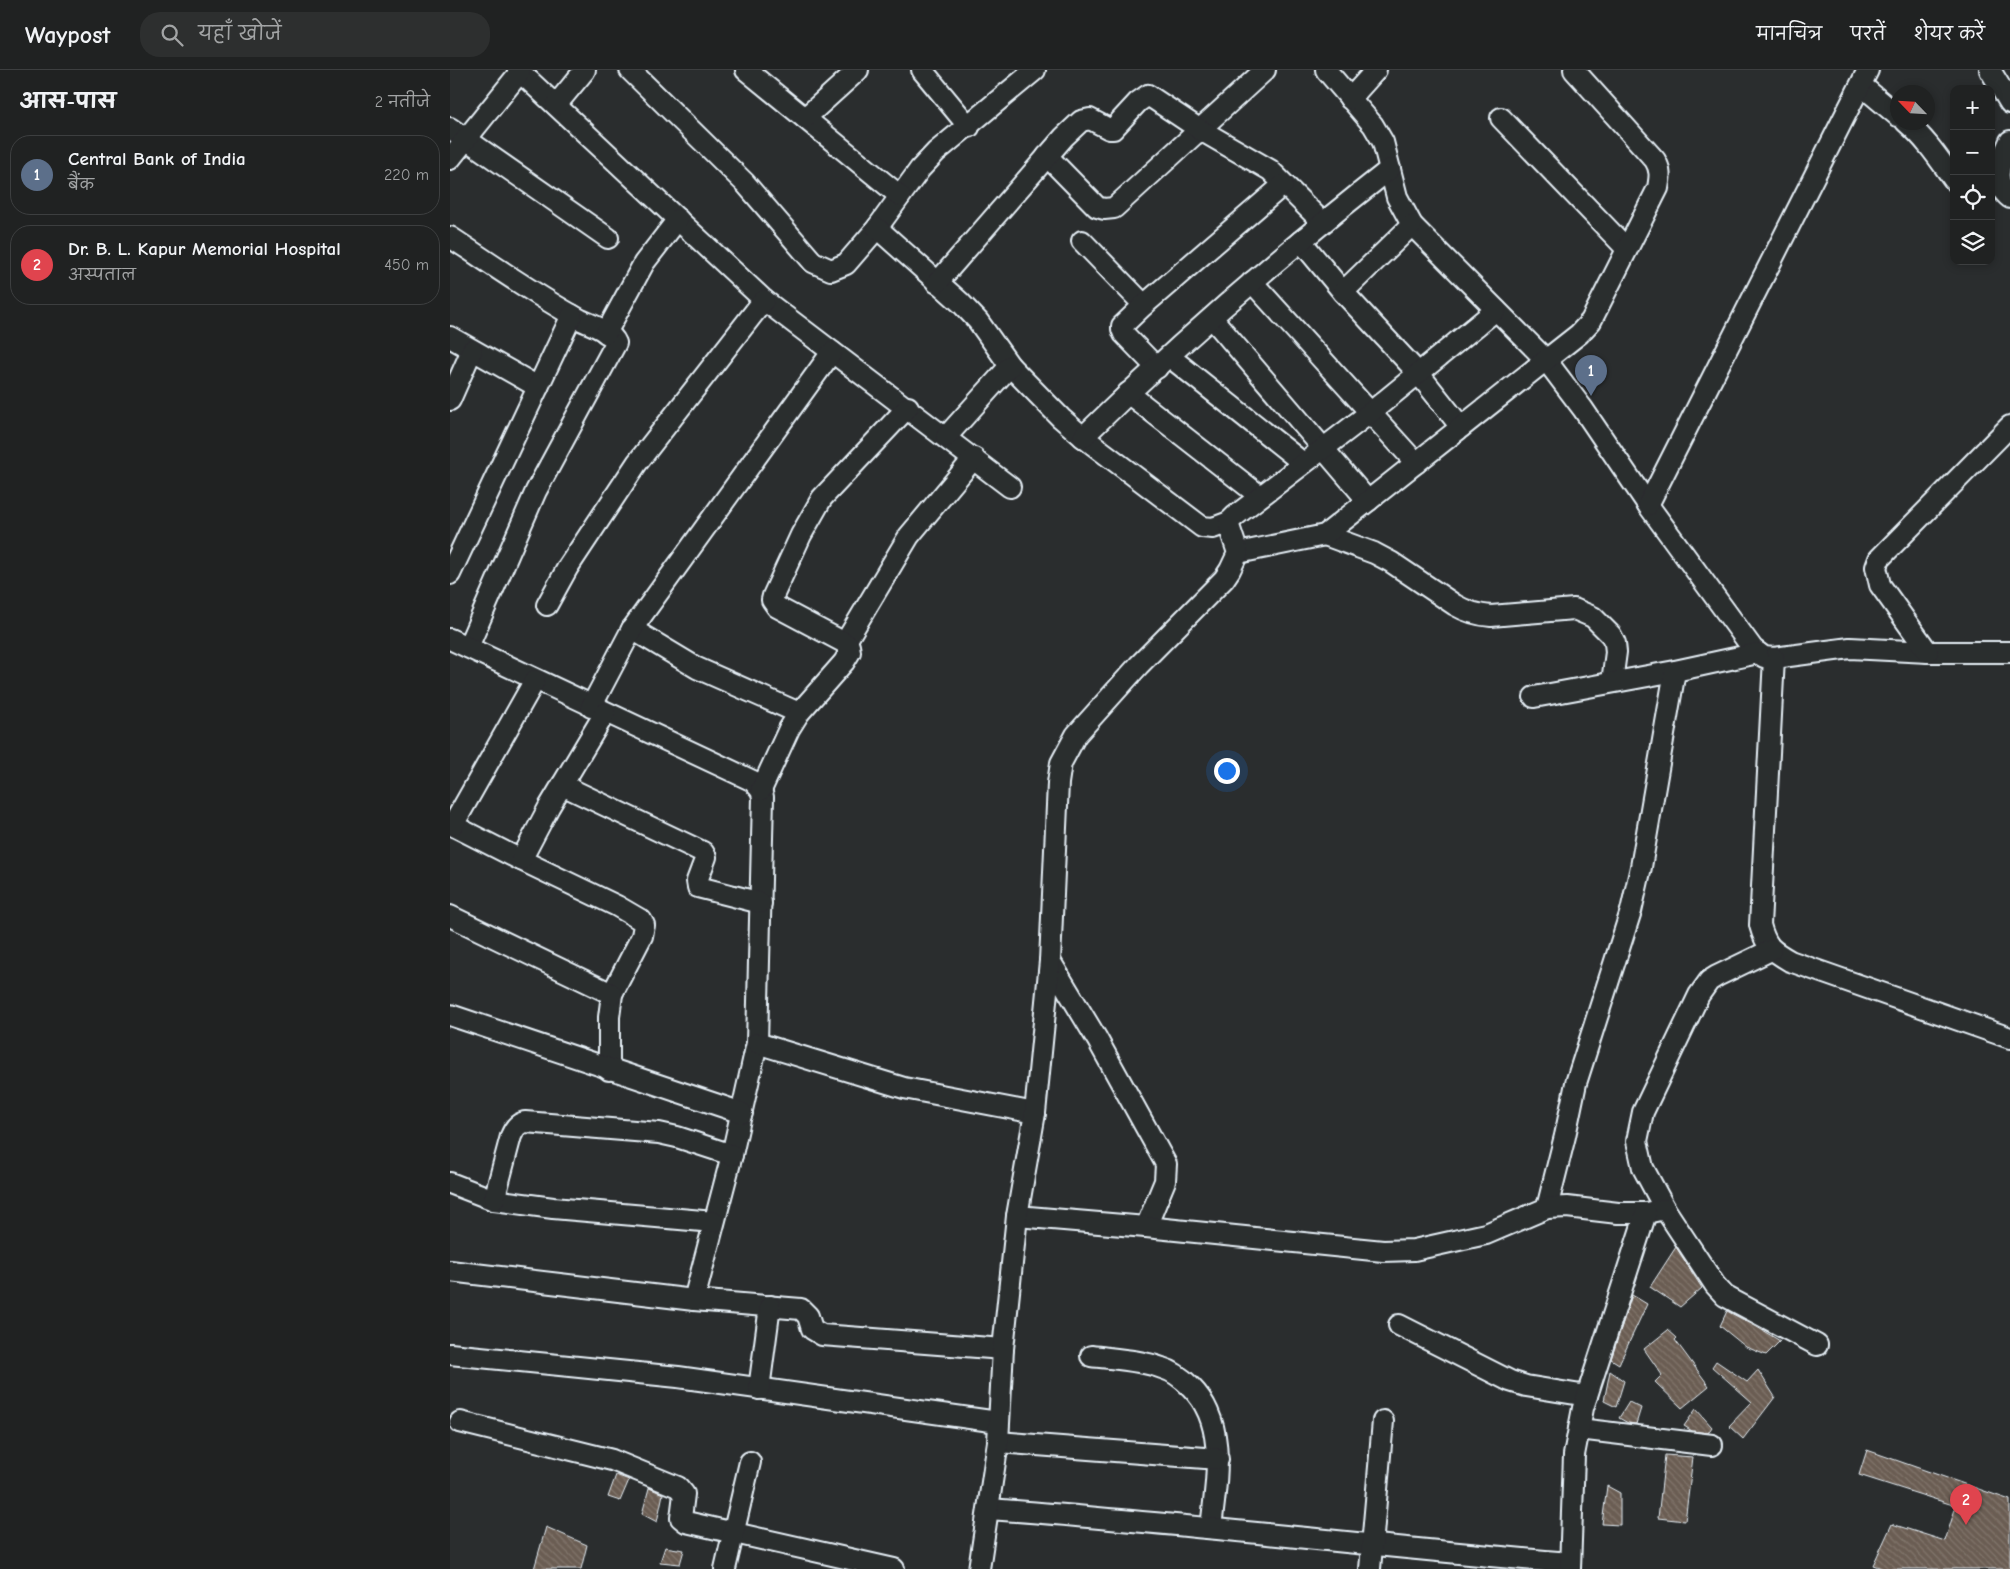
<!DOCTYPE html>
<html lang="hi">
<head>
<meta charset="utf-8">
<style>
	body { margin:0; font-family:"Comic Neue","Playpen Sans Deva",sans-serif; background:#2d2f2f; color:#f1f3f6 }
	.controls { position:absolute; right:15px; top:15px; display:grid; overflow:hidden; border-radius:10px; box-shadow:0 2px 8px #0003 }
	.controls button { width:45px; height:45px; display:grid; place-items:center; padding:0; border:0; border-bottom:1px solid #3d3f40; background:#202222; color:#f1f3f6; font:25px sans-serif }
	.compass { position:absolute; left:1440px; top:15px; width:45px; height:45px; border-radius:50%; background:#202222; box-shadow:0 2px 8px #0003; rotate:295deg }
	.you { position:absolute; left:776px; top:700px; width:18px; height:18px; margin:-12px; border:4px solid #fff; border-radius:50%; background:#1a73e8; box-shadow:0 0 0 8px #1a73e833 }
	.badge { display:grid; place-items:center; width:32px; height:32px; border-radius:50%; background:#d93025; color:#fff; font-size:16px; font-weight:700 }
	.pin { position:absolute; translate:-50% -41px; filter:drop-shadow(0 1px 2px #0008) }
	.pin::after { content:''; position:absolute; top:26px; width:18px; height:15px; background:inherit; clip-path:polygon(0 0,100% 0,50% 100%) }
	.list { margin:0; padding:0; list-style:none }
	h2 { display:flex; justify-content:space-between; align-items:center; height:65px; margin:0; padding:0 20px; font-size:21px }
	h2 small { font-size:16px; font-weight:400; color:#a2a4a5 }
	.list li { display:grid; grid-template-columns:32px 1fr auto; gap:15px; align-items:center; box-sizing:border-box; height:80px; margin:0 10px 10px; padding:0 10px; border:1px solid #3d3f40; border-radius:20px }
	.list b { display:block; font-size:19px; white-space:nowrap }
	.list p { margin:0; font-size:16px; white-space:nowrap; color:#a2a4a5 }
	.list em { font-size:16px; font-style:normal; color:#a2a4a5 }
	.icon { flex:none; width:28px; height:28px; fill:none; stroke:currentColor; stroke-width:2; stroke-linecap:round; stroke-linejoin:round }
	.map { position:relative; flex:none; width:1560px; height:1499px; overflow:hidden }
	header { display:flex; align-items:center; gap:30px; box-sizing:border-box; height:70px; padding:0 25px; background:#202222; border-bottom:1px solid #3d3f40 }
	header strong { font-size:24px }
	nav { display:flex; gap:28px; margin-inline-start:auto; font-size:18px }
	.search { width:350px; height:45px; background:#2d2f2f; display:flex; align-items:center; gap:12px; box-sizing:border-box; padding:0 18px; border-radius:20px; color:#a2a4a5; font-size:19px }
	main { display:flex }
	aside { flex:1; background:#202222 }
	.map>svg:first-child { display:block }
	.building { fill:url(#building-back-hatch); stroke:#e8f1f8 }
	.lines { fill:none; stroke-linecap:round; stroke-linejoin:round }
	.minor-casing { stroke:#e8f1f8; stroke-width:24 }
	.minor { stroke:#2a2d2e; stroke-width:20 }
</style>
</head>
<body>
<header>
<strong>Waypost</strong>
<div class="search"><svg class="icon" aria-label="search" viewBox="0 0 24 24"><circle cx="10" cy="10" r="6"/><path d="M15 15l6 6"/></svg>यहाँ खोजें</div>
<nav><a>मानचित्र</a><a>परतें</a><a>शेयर करें</a></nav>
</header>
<main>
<aside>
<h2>आस-पास<small>2 नतीजे</small></h2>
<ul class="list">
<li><span class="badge" style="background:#5c6f8a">1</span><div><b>Central Bank of India</b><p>बैंक</p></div><em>220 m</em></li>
<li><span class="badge" style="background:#e0444e">2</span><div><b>Dr. B. L. Kapur Memorial Hospital</b><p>अस्पताल</p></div><em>450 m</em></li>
</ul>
</aside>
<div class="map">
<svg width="1560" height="1499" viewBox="0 0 1560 1499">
	<defs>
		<pattern id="building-back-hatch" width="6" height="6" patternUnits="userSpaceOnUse" patternTransform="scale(1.25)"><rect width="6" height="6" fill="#6b5d52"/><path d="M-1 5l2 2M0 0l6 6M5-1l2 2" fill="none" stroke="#80756c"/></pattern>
	</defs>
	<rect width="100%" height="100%" fill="#2a2d2e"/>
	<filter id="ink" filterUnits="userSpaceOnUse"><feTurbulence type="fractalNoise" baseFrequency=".02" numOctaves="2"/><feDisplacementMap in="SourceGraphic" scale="10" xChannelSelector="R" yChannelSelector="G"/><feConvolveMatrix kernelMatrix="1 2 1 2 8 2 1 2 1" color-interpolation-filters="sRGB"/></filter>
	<g filter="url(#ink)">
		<g class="building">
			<path d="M1226 1177 1252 1218 1230 1237 1200 1217Z"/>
			<path d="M1182 1225 1197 1234 1169 1294 1161 1289Z"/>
			<path d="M1277 1241 1307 1257 1330 1271 1316 1285 1296 1277 1270 1256Z"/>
			<path d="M1218 1260 1227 1268 1225 1270 1259 1316 1232 1338 1205 1312 1212 1305 1194 1279Z"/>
			<path d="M1266 1291 1297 1312 1308 1300 1325 1327 1293 1369 1279 1356 1302 1332 1262 1297Z"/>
			<path d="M1160 1301 1174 1311 1166 1337 1154 1331Z"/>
			<path d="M1179 1332 1191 1338 1186 1354 1178 1353 1169 1348Z"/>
			<path d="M1246 1339 1262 1357 1258 1363 1242 1361 1234 1356Z"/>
			<path d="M1417 1380 1560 1430V1499H1434L1423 1495 1442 1454 1495 1471 1506 1436 1409 1405Z"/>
			<path d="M1215 1385 1243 1387 1235 1451 1208 1448Z"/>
			<path d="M166 1405 179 1410 170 1431 158 1427Z"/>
			<path d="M1157 1416 1170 1423V1455L1152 1454Z"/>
			<path d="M199 1418 213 1424 207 1452 192 1444Z"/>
			<path d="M96 1457 137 1475 131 1499H84Z"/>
			<path d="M215 1477 234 1480 230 1494 210 1492Z"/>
		</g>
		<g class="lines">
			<g class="minor-casing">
				<g id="minor">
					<path d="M68 0 314 230 560 417"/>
					<path d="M180 0 295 113 363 192 381 200 396 194 427 158 470 99 486 82 585 0"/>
					<path d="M296 0 450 126"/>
					<path d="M472 0 519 57"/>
					<path d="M876 0 923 55 933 72 947 127 962 155 1096 290 1133 339 1198 435 1303 579 1314 587 1324 588 1400 578 1478 582H1560"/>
					<path d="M1540 0 1560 33"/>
					<path d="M1411 15 1448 46"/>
					<path d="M900 29 926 0"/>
					<path d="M106 35 135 0"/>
					<path d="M355 48 408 0"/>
					<path d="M1051 48 1177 179"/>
					<path d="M1456 52C1476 69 1489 89 1504 110"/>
					<path d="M0 58 158 168"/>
					<path d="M1560 71C1551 90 1540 112 1560 128"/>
					<path d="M597 86 647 137 654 139 664 138 815 0"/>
					<path d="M0 89 70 2"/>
					<path d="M427 158 511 233 528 251 560 296 611 348 633 367 752 457 763 458 779 452"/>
					<path d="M0 167C43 195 86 226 131 250 142 255 161 261 166 273L86 421 18 577"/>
					<path d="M632 171 694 235"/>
					<path d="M851 171 893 222 969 304 1011 357"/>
					<path d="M802 212 966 393"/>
					<path d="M487 213 614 67 631 51 640 49 659 59H663L688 32 698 25 749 59 820 100 872 152"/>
					<path d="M893 222 962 155"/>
					<path d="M762 248 918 431"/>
					<path d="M156 263 194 193 228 149"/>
					<path d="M0 267 88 317"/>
					<path d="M720 287 853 393"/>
					<path d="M707 298 674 264 672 259V256L694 235 833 115"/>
					<path d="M678 323 810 426"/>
					<path d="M0 330 22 280"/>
					<path d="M496 367 560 296"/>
					<path d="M633 367C730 272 833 183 940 99"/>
					<path d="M1198 435 1418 0"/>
					<path d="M875 465 924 483 941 492 1005 535C1017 542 1027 545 1041 546L1124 539 1143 547 1161 565 1165 573 1166 582 1162 612"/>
					<path d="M788 483 875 465 1096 290 1129 264 1141 251 1208 118C1210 107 1211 100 1205 90L1124 0"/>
					<path d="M0 504 122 245"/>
					<path d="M97 535 118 497 187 393 314 230"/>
					<path d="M182 559 247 598 349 643"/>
					<path d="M0 569 303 711 311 720 313 727 307 973 282 1085 244 1230"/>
					<path d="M395 573 459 466 524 388"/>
					<path d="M1478 582 1430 515 1426 497 1429 489 1560 356"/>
					<path d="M1324 588 1310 855C1316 877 1321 880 1340 891L1560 968"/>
					<path d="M1084 627 1225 601 1308 583"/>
					<path d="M141 637 182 559 382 282"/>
					<path d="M112 715 253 782 256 787 247 811 248 817 311 833"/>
					<path d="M311 720 339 659 349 643 394 592 400 582 399 576 395 573 327 537 322 530 323 526 351 465 372 428 458 337"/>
					<path d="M0 754 71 790 167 836 191 850 194 855 192 866 162 924 159 947V1000"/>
					<path d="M3 755 85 610"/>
					<path d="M71 790 99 737 155 643"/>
					<path d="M0 846 162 924"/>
					<path d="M1321 880 1267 906 1259 911 1249 925 1193 1042 1187 1071 1193 1098 1215 1139 1265 1215 1275 1226 1286 1232 1367 1275"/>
					<path d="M600 891 647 969 716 1094 715 1111 696 1157"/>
					<path d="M0 945 292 1043"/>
					<path d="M307 973 454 1018 585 1043"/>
					<path d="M0 1113 44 1130 103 1138 264 1152"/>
					<path d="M44 1130 61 1066C64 1059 67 1054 75 1052L209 1063 227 1067 282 1085"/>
					<path d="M1097 1138 1115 1066 1126 1013 1181 841 1191 797 1225 601"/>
					<path d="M567 1146 696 1157 933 1181 964 1180 1036 1164 1097 1138 1117 1137 1168 1143H1196L1215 1139"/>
					<path d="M0 1201 244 1230 351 1239 358 1246 362 1259 372 1265 553 1279"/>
					<path d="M949 1255 1060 1311 1076 1316 1137 1326"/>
					<path d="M0 1284 228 1307 548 1352"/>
					<path d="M641 1286C664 1289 690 1290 712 1298 723 1301 733 1309 741 1317 778 1354 766 1411 761 1458"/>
					<path d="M309 1319 320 1236"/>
					<path d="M10 1352 162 1390 228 1417 234 1424 231 1448 236 1452 444 1499"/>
					<path d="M1129 1359 1262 1375"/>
					<path d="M548 1372 768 1389"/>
					<path d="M539 1439C733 1453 926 1477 1120 1493"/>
					<path d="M275 1499 300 1392"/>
					<path d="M529 1499 548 1372 553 1279 567 1146 585 1043 600 891 608 713 611 693 626 665 689 595 774 509 780 500 788 483 779 456V452L785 446 921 342 1046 240"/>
					<path d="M920 1499 933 1351"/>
					<path d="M1120 1499 1124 1385 1133 1338 1196 1143"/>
				</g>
			</g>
			<use href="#minor" class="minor"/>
		</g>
	</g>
</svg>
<div class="controls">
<button>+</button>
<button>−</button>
<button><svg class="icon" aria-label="locate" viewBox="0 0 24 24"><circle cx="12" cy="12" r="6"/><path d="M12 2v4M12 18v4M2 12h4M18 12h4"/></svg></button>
<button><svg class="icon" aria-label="layers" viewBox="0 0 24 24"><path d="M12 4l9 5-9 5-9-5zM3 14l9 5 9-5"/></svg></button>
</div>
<svg class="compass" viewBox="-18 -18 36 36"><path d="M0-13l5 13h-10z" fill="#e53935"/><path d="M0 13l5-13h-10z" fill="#a2a4a5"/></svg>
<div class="you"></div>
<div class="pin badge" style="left:1141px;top:326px;background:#5c6f8a">1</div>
<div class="pin badge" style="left:1516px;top:1455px;background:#e0444e">2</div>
</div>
</main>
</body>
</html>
